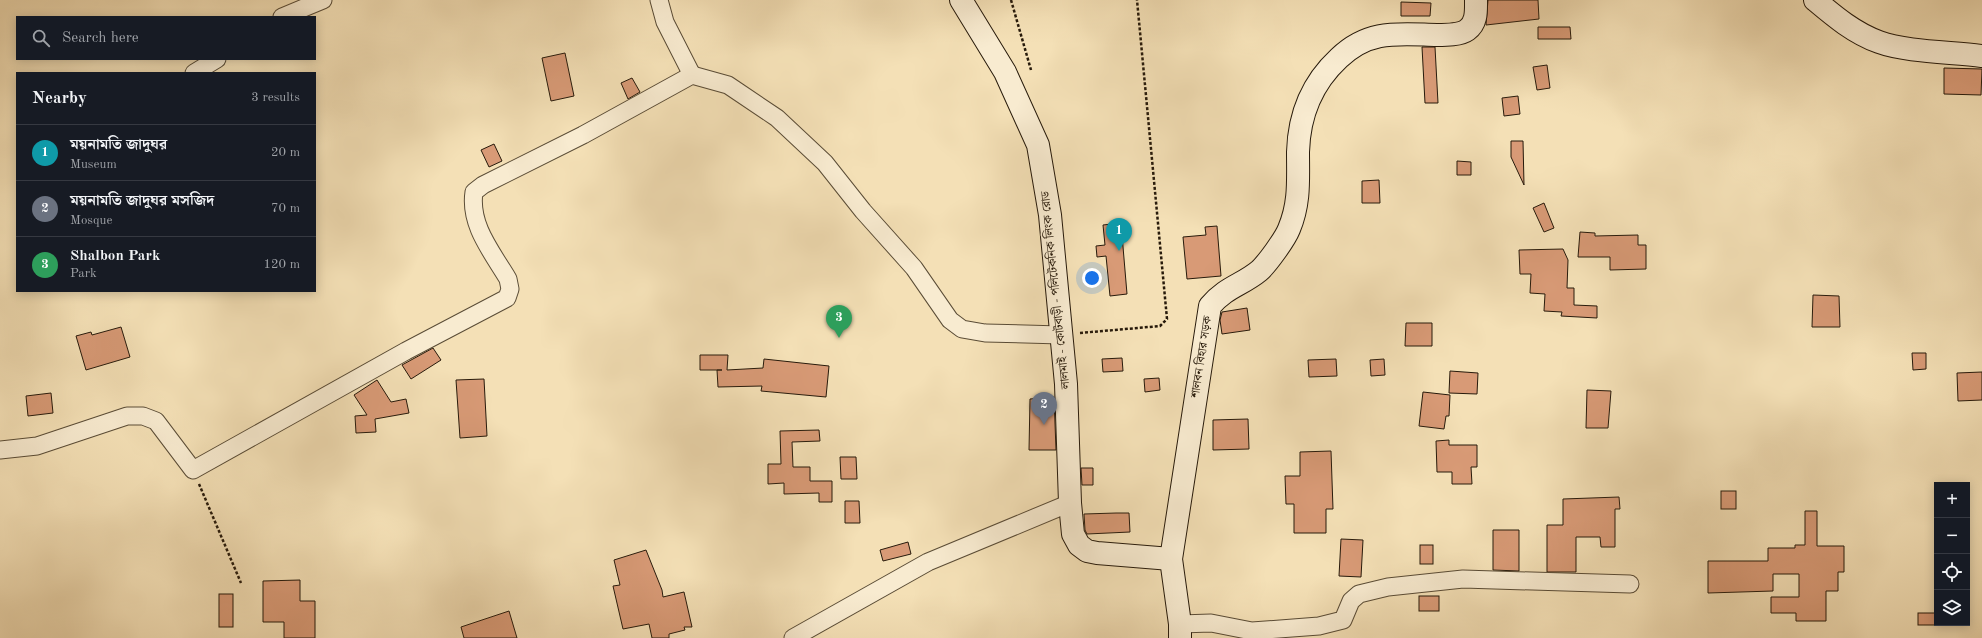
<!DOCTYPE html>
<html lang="en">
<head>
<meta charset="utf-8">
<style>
	body { margin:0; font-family:"Old Standard TT","Noto Serif Bengali",serif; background:#20242c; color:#f1f3f6 }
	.controls { position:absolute; right:12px; bottom:12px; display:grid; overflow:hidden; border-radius:0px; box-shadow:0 2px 10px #0003 }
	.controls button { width:36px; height:36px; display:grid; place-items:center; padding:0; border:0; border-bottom:1px solid #363941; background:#171b24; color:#f1f3f6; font:20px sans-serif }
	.you { position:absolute; left:1092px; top:278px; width:14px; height:14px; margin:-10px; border:3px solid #fff; border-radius:50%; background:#1a73e8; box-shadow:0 0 0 6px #1a73e833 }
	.badge { display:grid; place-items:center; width:26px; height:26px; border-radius:50%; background:#c59692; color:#fff; font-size:13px; font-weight:700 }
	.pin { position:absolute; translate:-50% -33px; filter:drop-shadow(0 1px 2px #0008) }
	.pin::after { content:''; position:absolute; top:21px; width:14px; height:12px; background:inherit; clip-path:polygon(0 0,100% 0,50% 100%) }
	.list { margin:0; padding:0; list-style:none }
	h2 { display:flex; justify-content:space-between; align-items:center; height:52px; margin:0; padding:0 16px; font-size:17px }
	h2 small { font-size:13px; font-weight:400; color:#9ea1a6 }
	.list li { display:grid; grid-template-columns:26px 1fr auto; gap:12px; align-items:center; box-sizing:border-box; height:56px; padding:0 16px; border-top:1px solid #363941 }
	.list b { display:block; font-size:15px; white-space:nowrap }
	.list p { margin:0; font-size:13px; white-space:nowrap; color:#9ea1a6 }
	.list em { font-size:13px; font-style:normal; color:#9ea1a6 }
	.icon { flex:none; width:22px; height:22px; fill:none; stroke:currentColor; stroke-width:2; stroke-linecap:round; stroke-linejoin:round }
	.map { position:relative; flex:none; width:1982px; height:638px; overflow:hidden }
	.search { position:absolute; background:#171b24; box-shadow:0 2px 10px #0003; left:16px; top:16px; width:300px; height:44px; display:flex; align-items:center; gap:10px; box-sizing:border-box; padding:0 14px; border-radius:0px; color:#9ea1a6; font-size:15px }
	.panel { position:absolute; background:#171b24; box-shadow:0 2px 10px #0003; left:16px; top:72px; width:300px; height:220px; border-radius:0px }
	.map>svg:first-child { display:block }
	.building { fill:#d89a76; stroke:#271a0b }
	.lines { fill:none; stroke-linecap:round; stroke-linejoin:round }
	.street-casing { stroke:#5a4c36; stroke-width:19 }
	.secondary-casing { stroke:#271a0b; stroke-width:24 }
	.path { stroke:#271a0b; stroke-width:2.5; stroke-dasharray:3 2; stroke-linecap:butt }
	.street { stroke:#f8ebd0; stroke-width:17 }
	.secondary { stroke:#f8ebd0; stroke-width:22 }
	.labels { text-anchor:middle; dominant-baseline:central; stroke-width:3; stroke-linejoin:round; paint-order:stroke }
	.street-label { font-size:12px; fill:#271a0b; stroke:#f8ebd0 }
</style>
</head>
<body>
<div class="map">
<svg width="1982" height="638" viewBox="0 0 1982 638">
	<rect width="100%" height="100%" fill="#f4e0b6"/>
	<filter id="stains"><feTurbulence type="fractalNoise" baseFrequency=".005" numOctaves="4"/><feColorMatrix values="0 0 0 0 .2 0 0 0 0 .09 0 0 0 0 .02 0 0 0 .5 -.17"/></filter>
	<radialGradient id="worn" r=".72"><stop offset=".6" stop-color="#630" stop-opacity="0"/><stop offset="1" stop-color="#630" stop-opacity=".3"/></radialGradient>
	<g class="building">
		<path d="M1488 0H1538L1539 19 1486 25Z"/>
		<path d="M1401 2 1431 3 1430 16H1401Z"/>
		<path d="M1538 27H1570L1571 39H1538Z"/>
		<path d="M1422 47H1435L1438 103H1425Z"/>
		<path d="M565 53 574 96 551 101 542 58Z"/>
		<path d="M1547 65 1550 88 1537 90 1533 67Z"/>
		<path d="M1944 68 1982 69 1981 95 1944 94Z"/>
		<path d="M632 78 640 92 628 99 621 83Z"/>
		<path d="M1518 96 1520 114 1504 116 1502 98Z"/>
		<path d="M1511 141H1523L1524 185 1511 157Z"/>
		<path d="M494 144 502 161 489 167 481 150Z"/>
		<path d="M1457 161 1471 162V175H1457Z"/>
		<path d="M1379 180 1380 203H1362V181Z"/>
		<path d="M1544 203 1554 228 1544 232 1533 208Z"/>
		<path d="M1121 223 1127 294 1110 296 1106 256 1097 257 1096 246 1105 245 1103 225Z"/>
		<path d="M1217 226 1221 276 1187 279 1183 237 1206 235 1205 227Z"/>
		<path d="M1580 232 1595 233V236L1638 235V245H1646V269L1610 270V257H1578Z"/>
		<path d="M1563 249 1568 260 1567 288H1574V305L1597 306V318L1561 316 1562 312 1544 311 1545 294 1530 293 1531 274H1520L1519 250Z"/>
		<path d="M1813 295 1839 296 1840 327H1812Z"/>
		<path d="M1247 308 1250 330 1222 334 1220 320 1222 312Z"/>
		<path d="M1406 323H1432V346H1405Z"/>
		<path d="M121 327 130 357 86 370 76 336 91 332 92 335Z"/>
		<path d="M433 348 441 360 411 379 402 365Z"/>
		<path d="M1912 353H1926V369L1913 370Z"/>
		<path d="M700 355H728L727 370 763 368 764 359 829 366 826 397 761 391 762 386 718 387 717 370H722H700Z"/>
		<path d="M1122 358 1123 371 1103 372 1102 359Z"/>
		<path d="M1336 359 1337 376 1309 377 1308 360Z"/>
		<path d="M1384 359 1385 375 1371 376 1370 360Z"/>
		<path d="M1450 371 1478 373 1477 394 1449 393Z"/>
		<path d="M1982 372V400L1958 401 1957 373Z"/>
		<path d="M1159 378 1160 390 1145 392 1144 379Z"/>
		<path d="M484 379 487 436 460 438 456 380Z"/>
		<path d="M377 380 391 402 406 399 409 413 375 419 376 432 356 433 355 416 367 415 354 395Z"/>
		<path d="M1587 390 1611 391 1608 428H1586Z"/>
		<path d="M1423 392 1450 395 1449 416H1446L1444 429 1419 426Z"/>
		<path d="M51 393 53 413 28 416 26 396Z"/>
		<path d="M1054 397 1056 450H1029L1030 399Z"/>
		<path d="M1248 419 1249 449 1213 450V420Z"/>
		<path d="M819 430 820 441 792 442 793 467H810V481H832V502H819V493L784 494V483L768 484V464H781L780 431Z"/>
		<path d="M1449 440V445H1477V467H1471L1472 484H1452V472H1437L1436 441Z"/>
		<path d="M1331 451 1333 509H1326V533H1294V504H1286L1285 476H1300V452Z"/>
		<path d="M840 457H856L857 479H841Z"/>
		<path d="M1081 468H1093V485H1082Z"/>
		<rect x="1721" y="491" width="15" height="18"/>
		<path d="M1619 497 1620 509H1615V547H1601L1600 537H1576V572H1547V525H1563V499Z"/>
		<path d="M845 501H859L860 523H845Z"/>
		<path d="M1805 511H1817V546H1844V572H1838V591H1826V621H1796V613H1771V597H1799V574H1773V591L1708 593V561H1768V548H1795V545H1805Z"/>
		<path d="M1116 513H1129L1130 532 1087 534 1085 530 1084 514Z"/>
		<path d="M1493 530H1519V571L1493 570Z"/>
		<path d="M1341 539 1363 540 1361 577 1339 576Z"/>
		<path d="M908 542 911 554 883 561 880 550Z"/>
		<rect x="1420" y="545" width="13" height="19"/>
		<path d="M646 550 662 590 663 597 684 592 692 627H684L685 630 669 634V638H652L649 624 623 629 613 586 620 585 614 560Z"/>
		<path d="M300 580V601H315V638H284V622H263V581Z"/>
		<rect x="219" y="594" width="14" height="33"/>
		<rect x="1419" y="596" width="20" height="15"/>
		<path d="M509 611 517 638H464L461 627Z"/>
		<rect x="1918" y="613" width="18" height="12"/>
	</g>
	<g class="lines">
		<g class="street-casing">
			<g id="street">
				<path d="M659 0 665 22 692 75"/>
				<path d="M282 17 323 0"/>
				<path d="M194 73 217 59"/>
				<path d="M0 450 37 446 127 416H143L156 421 193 470 406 351 507 298 510 289 508 279C492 252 469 225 474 192L483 185 583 135 692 75 728 85 777 118 825 163 863 211 914 268 950 320 962 329 985 333 1061 335"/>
				<path d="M1180 624 1211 623 1252 631 1319 626 1343 620 1351 601 1359 594 1388 587 1463 579 1630 584"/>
				<path d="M793 638 928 562 1070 503"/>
			</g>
		</g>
		<g class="secondary-casing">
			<g id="secondary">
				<path d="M961 0 1005 72 1038 145 1050 215 1066 384 1070 503 1073 534 1079 545 1087 551 1097 553 1171 559"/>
				<path d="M1815 0C1834 16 1854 33 1879 42 1906 52 1952 52 1982 56"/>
				<path d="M1180 638V624L1171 559 1210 306C1226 287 1242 285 1259 271 1267 264 1285 239 1289 229 1300 203 1298 180 1298 152 1299 115 1312 83 1339 58 1369 29 1398 34 1437 35 1446 35 1460 35 1467 30 1477 23 1476 11 1476 0"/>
			</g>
		</g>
		<g class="path">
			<path d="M1011 0 1031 70"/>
			<path d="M1080 333 1160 326 1167 319 1137 0"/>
			<path d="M199 484 241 583"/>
		</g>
		<use href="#street" class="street"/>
		<use href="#secondary" class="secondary"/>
	</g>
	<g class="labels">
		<g class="street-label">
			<text transform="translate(1056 290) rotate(-96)">লালমাই - কোটবাড়ী - পলিটেকনিক লিংক রোড</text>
			<text transform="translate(1202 357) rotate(-81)">শালবন বিহার সড়ক</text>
		</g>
	</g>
	<rect width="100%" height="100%" filter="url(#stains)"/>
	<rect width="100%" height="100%" fill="url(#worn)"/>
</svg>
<div class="controls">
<button>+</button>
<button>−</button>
<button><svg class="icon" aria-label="locate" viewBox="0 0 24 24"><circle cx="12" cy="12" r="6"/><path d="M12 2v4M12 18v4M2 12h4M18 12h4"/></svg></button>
<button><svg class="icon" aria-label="layers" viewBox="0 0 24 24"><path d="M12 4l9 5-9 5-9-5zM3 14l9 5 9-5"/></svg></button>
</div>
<div class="you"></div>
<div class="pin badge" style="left:1119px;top:251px;background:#0f9aa8">1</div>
<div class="pin badge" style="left:1044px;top:425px;background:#6b7280">2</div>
<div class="pin badge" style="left:839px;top:338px;background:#2e9e5b">3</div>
<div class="search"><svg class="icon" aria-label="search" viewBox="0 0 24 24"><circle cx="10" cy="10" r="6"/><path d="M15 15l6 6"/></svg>Search here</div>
<section class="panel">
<h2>Nearby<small>3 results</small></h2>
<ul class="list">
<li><span class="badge" style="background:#0f9aa8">1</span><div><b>ময়নামতি জাদুঘর</b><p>Museum</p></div><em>20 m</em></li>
<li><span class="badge" style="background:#6b7280">2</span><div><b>ময়নামতি জাদুঘর মসজিদ</b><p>Mosque</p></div><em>70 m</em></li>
<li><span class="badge" style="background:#2e9e5b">3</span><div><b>Shalbon Park</b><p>Park</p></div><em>120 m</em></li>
</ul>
</section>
</div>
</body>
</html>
